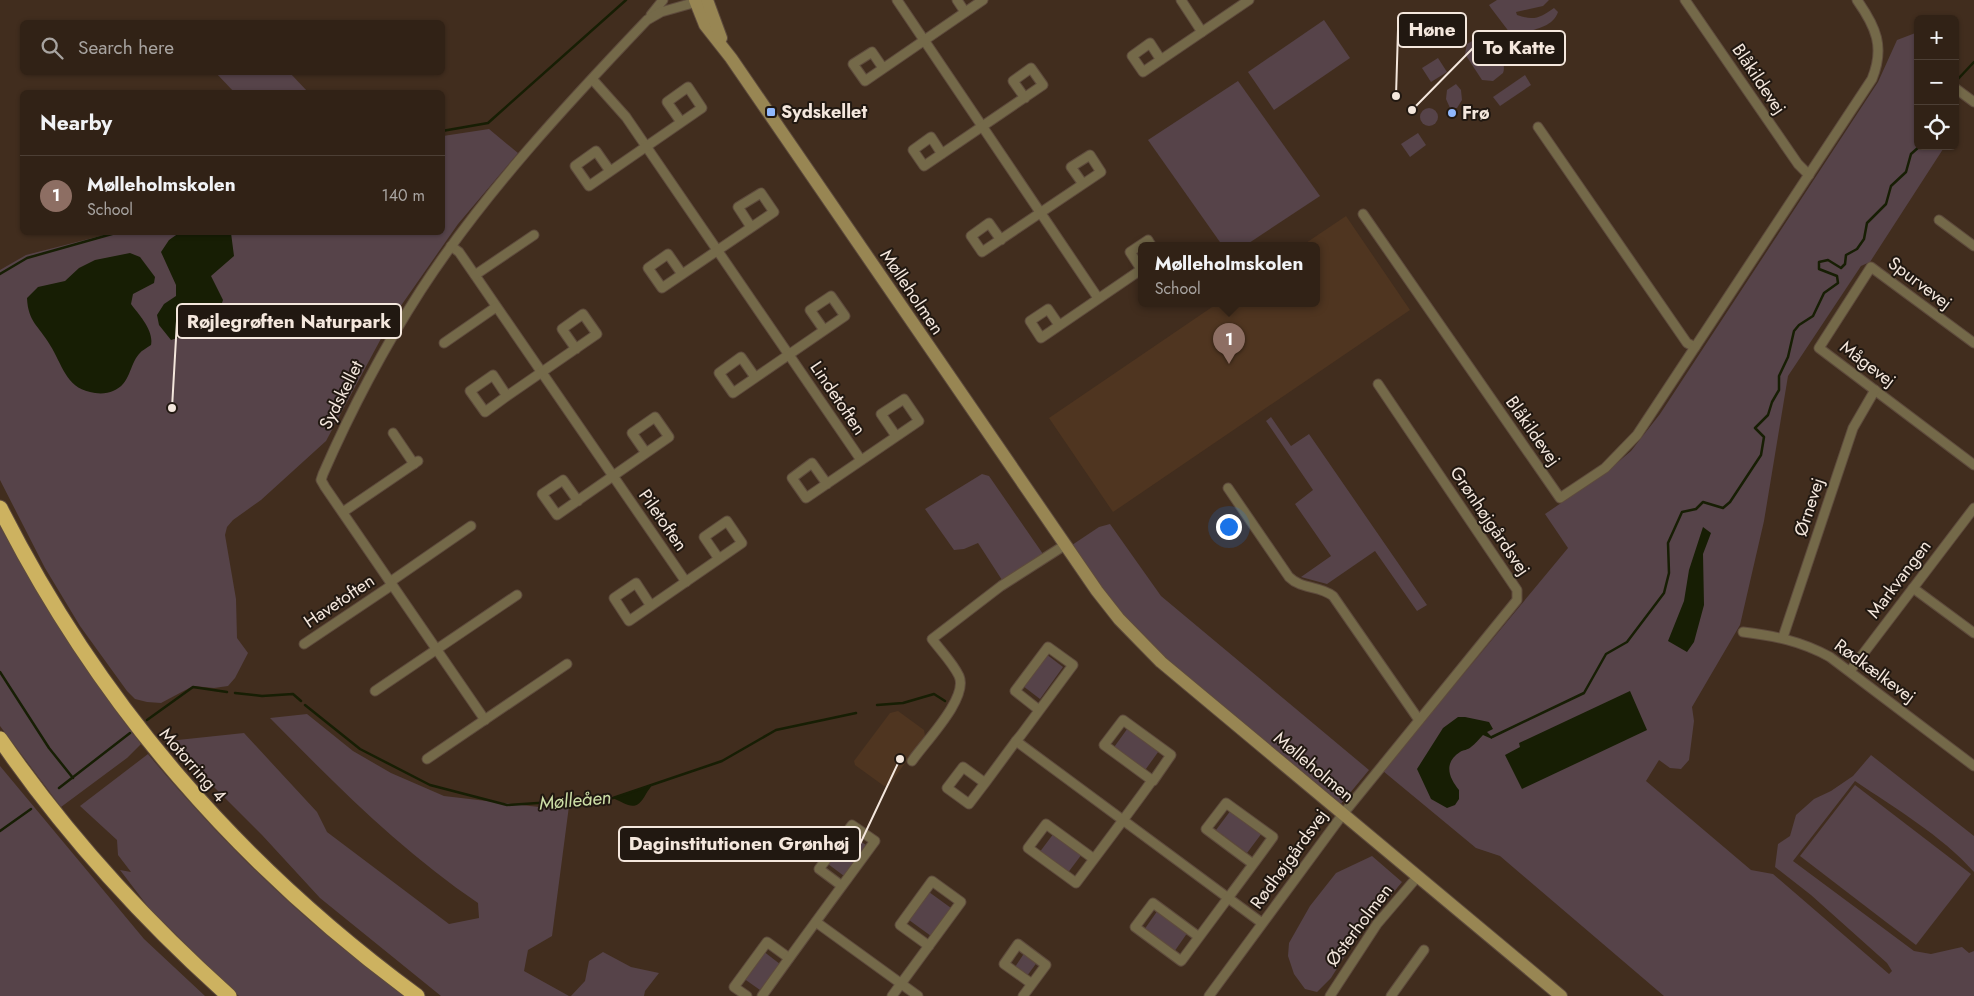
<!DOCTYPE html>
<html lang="en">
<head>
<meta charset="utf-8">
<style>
	body { margin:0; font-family:Jost,sans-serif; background:#3d2f23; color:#f1f3f6 }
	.controls { position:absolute; right:15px; top:15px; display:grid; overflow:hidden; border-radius:8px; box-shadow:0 1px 4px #0004 }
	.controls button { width:45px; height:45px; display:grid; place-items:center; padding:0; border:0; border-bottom:1px solid #4c3f35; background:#312216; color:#f1f3f6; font:25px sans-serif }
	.you { position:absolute; left:1228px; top:526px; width:18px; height:18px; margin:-12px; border:4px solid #fff; border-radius:50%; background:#1a73e8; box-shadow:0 0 0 8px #1a73e833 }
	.badge { display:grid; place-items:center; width:32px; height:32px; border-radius:50%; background:#8c9099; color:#fff; font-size:16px; font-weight:700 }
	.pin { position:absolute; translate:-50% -41px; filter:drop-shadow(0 1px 2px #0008) }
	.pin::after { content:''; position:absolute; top:26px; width:18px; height:15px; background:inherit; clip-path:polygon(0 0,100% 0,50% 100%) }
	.popup { position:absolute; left:1138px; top:242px; width:182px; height:65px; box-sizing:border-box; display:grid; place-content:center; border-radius:8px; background:#312216; filter:drop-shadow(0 1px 4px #0005); font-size:16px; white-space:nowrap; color:#a8a4a1 }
	.popup b { font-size:19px; color:#f1f3f6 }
	.popup::after { content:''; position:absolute; left:50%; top:100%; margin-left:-10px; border:10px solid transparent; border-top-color:#312216 }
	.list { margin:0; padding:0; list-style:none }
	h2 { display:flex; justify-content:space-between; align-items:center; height:65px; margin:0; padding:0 20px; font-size:21px }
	h2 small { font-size:16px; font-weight:400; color:#a8a4a1 }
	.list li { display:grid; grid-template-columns:32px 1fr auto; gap:15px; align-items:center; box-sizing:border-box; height:80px; padding:0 20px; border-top:1px solid #4c3f35 }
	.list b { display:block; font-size:19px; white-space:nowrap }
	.list p { margin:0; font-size:16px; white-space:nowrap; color:#a8a4a1 }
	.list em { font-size:16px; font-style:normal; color:#a8a4a1 }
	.icon { flex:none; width:28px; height:28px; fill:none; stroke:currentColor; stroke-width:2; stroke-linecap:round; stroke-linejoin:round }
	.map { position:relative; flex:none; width:1974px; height:996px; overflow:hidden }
	.search { position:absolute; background:#312216; box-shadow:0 1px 4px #0004; left:20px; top:20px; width:425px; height:55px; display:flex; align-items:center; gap:12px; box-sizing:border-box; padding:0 18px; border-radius:8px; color:#a8a4a1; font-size:19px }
	.panel { position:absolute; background:#312216; box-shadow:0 1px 4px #0004; left:20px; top:90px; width:425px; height:145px; border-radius:8px }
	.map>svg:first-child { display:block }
	.built { fill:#4f3520 }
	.green { fill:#564349 }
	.water { fill:#171e04 }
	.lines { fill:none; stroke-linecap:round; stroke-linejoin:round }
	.stream { stroke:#171e04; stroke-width:2.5 }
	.street-casing { stroke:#5e4b3d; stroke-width:11 }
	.secondary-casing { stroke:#5e4b3d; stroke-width:14 }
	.highway-casing { stroke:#5e4b3d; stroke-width:17 }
	.street { stroke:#746949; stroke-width:9 }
	.secondary { stroke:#988653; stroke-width:12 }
	.highway { stroke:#cdb260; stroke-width:15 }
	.poi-dot { fill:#90b8fd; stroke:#211811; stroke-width:2 }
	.labels { text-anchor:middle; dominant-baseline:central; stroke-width:4; stroke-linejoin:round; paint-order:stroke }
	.street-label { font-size:18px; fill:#f4e7dd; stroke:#211811 }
	.poi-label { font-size:18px; font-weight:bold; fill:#f4e7dd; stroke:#211811; text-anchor:start }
	.water-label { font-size:19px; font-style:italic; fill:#cee0a8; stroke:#211811 }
	.leader { fill:none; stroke:#f4e7dd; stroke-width:2 }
	.callout-dot { fill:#f4e7dd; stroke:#211811; stroke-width:2 }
	.callout { fill:#211811; stroke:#f4e7dd; stroke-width:2 }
	.callout-label { font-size:19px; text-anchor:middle; font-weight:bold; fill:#f4e7dd }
</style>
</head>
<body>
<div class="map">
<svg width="1974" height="996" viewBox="0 0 1974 996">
	<rect width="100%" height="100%" fill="#412d1e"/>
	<g class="built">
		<path d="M1346 216 1410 310 1113 512 1049 418 1218 303H1316V245H1303Z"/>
		<path d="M898 711 924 730 925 736 889 785 884 786 855 765 854 761 890 713Z"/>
	</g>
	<g class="green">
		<path d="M1497 0H1549L1543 6 1516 12 1517 15C1534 21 1540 18 1554 8L1558 12C1552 30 1528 29 1513 37L1491 8 1489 5Z"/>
		<path d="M1324 20 1350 58 1274 110 1248 72Z"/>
		<path d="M1918 32V146H1945L1870 262 1861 266 1788 376 1764 521 1740 625 1692 707 1694 721 1689 760 1681 769 1670 768 1659 760 1646 781 1751 870 1773 874 1889 974 1892 971 1887 963 1811 895 1775 867 1778 844 1790 836 1796 815 1814 799 1831 791 1853 776 1871 755 1974 836V872C1941 835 1896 809 1855 781L1793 861 1914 951 1931 954 1962 947 1969 953 1974 951V996H1664L1500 856 1476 848 1383 771 1568 548 1545 514 1605 473 1631 451 1660 414 1878 82 1897 40Z"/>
		<path d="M1479 37C1491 38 1508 61 1503 73L1493 81 1482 80 1465 54 1467 44Z"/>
		<path d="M1438 58 1447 72 1431 82 1422 68Z"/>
		<path d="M216 73H290L308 92H234Z"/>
		<path d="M1525 75 1531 85 1500 106 1493 97Z"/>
		<path d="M1238 81 1320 196 1246 245H1222L1148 140Z"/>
		<path d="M1456 84 1461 90 1462 100 1457 108H1450L1446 99 1447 90Z"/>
		<circle cx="1429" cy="117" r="9"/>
		<path d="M489 129 518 153 458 224 391 320 326 441 261 500 233 520 227 527 225 535 236 599 237 638 248 653 235 678 228 686 214 688 193 686 161 703 147 702 135 699 127 691 80 626 45 568 0 480V270L26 255 112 233 442 232 443 136Z"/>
		<path d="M1418 133 1426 145 1410 157 1401 144Z"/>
		<path d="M1271 417 1291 446 1309 434 1427 605 1417 611 1375 551 1327 584 1301 577 1331 556 1295 504 1313 490 1266 421Z"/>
		<path d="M982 474 989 476 1043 554 1002 580 978 543 964 549 954 550 925 509Z"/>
		<path d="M1110 524 1161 596 1369 770 1340 805 1166 660 1133 629 1098 586 1072 545 1099 527Z"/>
		<path d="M0 526C41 602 87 675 141 744L127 758 61 807 0 726Z"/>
		<path d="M1046 654 1063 667 1040 699 1023 686Z"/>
		<path d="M307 714 353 751 391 773 444 796 539 807 569 806 552 936 528 950 524 971 569 996H441L320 898 262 835 168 741 244 733 317 812 327 832 449 924 479 918 478 903C401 851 335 784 270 718Z"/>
		<path d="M1130 725 1161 748 1143 773 1112 750Z"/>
		<path d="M148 754C223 844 310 929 406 996H239L235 993 149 908 120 870 131 872 118 855 117 840 80 806Z"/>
		<path d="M0 766 144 939 205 996H0Z"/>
		<path d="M1855 785 1971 874 1916 945 1800 856Z"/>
		<path d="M1231 810 1262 833 1247 853 1216 830Z"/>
		<path d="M1054 833 1082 854 1067 874 1039 853Z"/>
		<path d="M850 834 866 845 844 876 828 864Z"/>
		<path d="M1372 856 1402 882 1356 938 1331 978 1317 992 1305 989 1294 974 1288 956 1289 943 1310 906 1336 873Z"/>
		<path d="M929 892 951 908 931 936 909 920Z"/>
		<path d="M1158 910 1188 932 1174 952 1144 930Z"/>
		<path d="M763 951 780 964 760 990 743 978Z"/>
		<path d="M603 952 631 967 659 973 645 991 644 996H571L585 981 589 961Z"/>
		<path d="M1025 952 1038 961 1027 976 1015 967Z"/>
	</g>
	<g class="water">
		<path d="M179 233H231L234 256 211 276 223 300 219 312 204 320 190 334 171 340 159 325 157 315 164 304 176 296V285L161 252 169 240Z"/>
		<path d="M130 253 140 257 155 277 154 283 133 294 131 304C139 315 154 330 151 345 147 348 142 350 139 354 129 365 131 384 113 391 107 394 97 394 90 392 66 387 62 364 50 345 39 326 28 322 27 298L38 287 65 281 79 268 95 260Z"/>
		<path d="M1703 527 1711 533 1703 554 1704 605 1694 642 1687 652 1668 641 1684 601 1689 570Z"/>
		<path d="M1630 691 1647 730 1522 789 1505 755 1520 747 1519 743Z"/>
		<path d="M1458 717H1465L1489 722 1493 729 1487 732 1492 737V739L1483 735C1479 739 1475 744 1471 747 1468 750 1463 750 1460 752 1443 763 1449 778 1459 790V799L1455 805 1447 808 1431 799 1417 769 1443 728Z"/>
		<path d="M652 784C651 788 648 790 646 794 636 813 628 805 613 798Z"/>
	</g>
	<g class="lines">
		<g class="stream">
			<path d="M1956 86 1958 79 1974 62"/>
			<path d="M442 131 488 123 626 0"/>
			<path d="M0 274 27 258 119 232"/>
			<path d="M0 672 49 748 73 778"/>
			<path d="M235 693 262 696 293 694 301 701"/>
			<path d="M305 705 360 749 430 785 507 805 613 798 722 761 776 730 856 713"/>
			<path d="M877 705 903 703 934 694 945 701"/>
			<path d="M147 720 193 687 227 692"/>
			<path d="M1492 737 1584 693 1606 654 1627 642 1664 593 1669 573 1668 543 1682 512 1696 509 1703 502 1723 508 1730 502 1761 455 1764 437 1755 428 1768 415 1772 402 1779 390V376L1788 357 1794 331 1799 325 1813 316 1824 293 1838 283 1837 276 1819 269V262L1828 260 1841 268 1845 264 1846 255 1857 249 1864 239 1867 223 1886 204 1891 186 1906 172 1911 154 1920 146"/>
			<path d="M59 788 130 733"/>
			<path d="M0 831 31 809"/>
		</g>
		<g class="street-casing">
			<g id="street">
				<path d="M897 0 1098 298"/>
				<path d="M957 0 965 12"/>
				<path d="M1181 0 1202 32"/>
				<path d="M1685 0 1798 164 1809 175"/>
				<path d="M651 15 663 0"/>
				<path d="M1161 60 1150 43 1132 56 1143 72 1249 0"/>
				<path d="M883 68 872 52 853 64 865 81 983 0"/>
				<path d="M593 80 626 117 861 460"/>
				<path d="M1955 88 1974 102"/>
				<path d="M1538 127 1687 343 1695 347"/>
				<path d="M942 154 931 137 913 150 924 166 1043 85 1031 68 1013 81 1025 98"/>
				<path d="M610 171 596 151 575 166 589 186 702 108 688 87 667 102 681 122"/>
				<path d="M1363 214 1560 498 1605 468 1637 435 1872 79C1885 47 1876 27 1857 0"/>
				<path d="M1939 220 1974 246"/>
				<path d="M1001 240 989 223 971 236 982 252 1101 172 1090 155 1071 167 1083 184"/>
				<path d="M451 246 459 252 686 582"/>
				<path d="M1141 269 1130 252 1148 240 1151 245"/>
				<path d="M682 274 668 254 648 268 662 288 774 212 761 193 738 207 751 227"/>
				<path d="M475 275 534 235"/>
				<path d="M1059 325 1048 309 1030 321 1041 338 1142 269"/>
				<path d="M444 343 496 307"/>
				<path d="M1974 343 1871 267 1819 348 1974 465"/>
				<path d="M755 377 741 357 719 373 733 393 845 316 831 296 810 310 824 330"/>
				<path d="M507 396 485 412 470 391 493 375 507 396 597 334 583 314 562 329 576 349"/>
				<path d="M393 433 414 464"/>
				<path d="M827 484 812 463 792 478 806 498 919 421 904 399 881 414 896 436"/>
				<path d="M1228 488 1289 577C1302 590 1319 585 1333 596L1419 720"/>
				<path d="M578 501 563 480 542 494 557 515 646 453 632 433 655 417 669 437 646 453"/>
				<path d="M343 512 418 461"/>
				<path d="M390 582 471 526"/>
				<path d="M1913 588 1974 633"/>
				<path d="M651 606 636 583 614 598 629 621 742 543 727 521 704 537 719 559"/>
				<path d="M1743 632C1775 636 1801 641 1830 657L1974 766"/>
				<path d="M1783 637 1853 428 1875 390"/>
				<path d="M304 644 392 585"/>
				<path d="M1850 671 1974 508"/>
				<path d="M375 691 517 595"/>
				<path d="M485 720 325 487 321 480 323 474C351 410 383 349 421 290 484 193 568 103 647 20L661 12 700 1"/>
				<path d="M1016 741 1262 923"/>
				<path d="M427 759 567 664"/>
				<path d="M912 761C924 743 969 698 959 676 953 663 941 651 932 639L1001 586 1065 545"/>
				<path d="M985 783 969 804 947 788 963 767 985 783 1016 741 1021 735 1073 665 1048 647 1015 691 1039 710"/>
				<path d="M1094 859 1046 824 1028 848 1076 883 1097 855C1115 831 1133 807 1151 782L1153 781 1171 755 1123 720 1104 745 1153 781"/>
				<path d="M816 922 918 996"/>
				<path d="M1199 937 1153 903 1135 927 1181 961 1182 960 1228 898C1243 878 1258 858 1273 837L1226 803 1206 829 1253 864"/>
				<path d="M747 996 734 987 767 942 789 958"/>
				<path d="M762 996C799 944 837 893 875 841L852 825 819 869 842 886"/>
				<path d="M892 996 961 902 932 881 900 925 929 946"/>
				<path d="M1023 996 1046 965 1018 944 1004 964 1032 984"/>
				<path d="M1209 996 1343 814 1517 600V590L1378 384"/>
				<path d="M1330 996 1377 924 1418 876"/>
				<path d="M1391 996 1424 950"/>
			</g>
		</g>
		<g class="secondary-casing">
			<g id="secondary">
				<path d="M695 0 705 25 731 58 1097 591 1119 619 1161 662 1561 996"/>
				<path d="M707 0 721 38"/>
			</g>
		</g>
		<g class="highway-casing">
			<g id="highway">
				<path d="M0 508C100 706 239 865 417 996"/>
				<path d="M0 739C65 833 144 920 229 996"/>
			</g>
		</g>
		<use href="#street" class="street"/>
		<use href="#secondary" class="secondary"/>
		<use href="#highway" class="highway"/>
	</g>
	<g class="poi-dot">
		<rect x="766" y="107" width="10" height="10" rx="2.5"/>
		<circle cx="1452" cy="113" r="5"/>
	</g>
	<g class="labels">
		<g class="street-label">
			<text transform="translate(1759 79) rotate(56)">Blåkildevej</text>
			<text transform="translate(1920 283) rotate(37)">Spurvevej</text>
			<text transform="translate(912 292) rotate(56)">Mølleholmen</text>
			<text transform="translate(1868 364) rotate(37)">Mågevej</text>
			<text transform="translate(341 395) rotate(-63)">Sydskellet</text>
			<text transform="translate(838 398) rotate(56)">Lindetoften</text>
			<text transform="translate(1533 431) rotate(55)">Blåkildevej</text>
			<text transform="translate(1809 507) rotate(-72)">Ørnevej</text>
			<text transform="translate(663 520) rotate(55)">Piletoften</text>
			<text transform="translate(1490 521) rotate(56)">Grønhøjgårdsvej</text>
			<text transform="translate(1899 579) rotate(-53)">Markvangen</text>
			<text transform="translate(339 601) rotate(-34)">Havetoften</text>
			<text transform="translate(1875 671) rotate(36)">Rødkælkevej</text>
			<text transform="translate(193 765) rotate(49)">Motorring 4</text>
			<text transform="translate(1314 767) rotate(40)">Mølleholmen</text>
			<text transform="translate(1289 859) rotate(-54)">Rødhøjgårdsvej</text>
			<text transform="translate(1359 925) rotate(-53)">Østerholmen</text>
		</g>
		<g class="poi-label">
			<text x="781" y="112">Sydskellet</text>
			<text x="1462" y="113">Frø</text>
		</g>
		<g class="water-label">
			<text transform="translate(575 800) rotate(-5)">Mølleåen</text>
		</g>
	</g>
	<path class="leader" d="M1396 96L1398 30M1412 110L1473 48M172 408L177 321M900 759L860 844"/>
	<g class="callout-dot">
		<circle cx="1396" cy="96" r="5"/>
		<circle cx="1412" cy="110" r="5"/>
		<circle cx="172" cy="408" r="5"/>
		<circle cx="900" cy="759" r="5"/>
	</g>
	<g class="callout">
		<rect x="1398" y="13" width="68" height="34" rx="5"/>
		<rect x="1473" y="31" width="92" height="34" rx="5"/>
		<rect x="177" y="304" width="224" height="34" rx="5"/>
		<rect x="619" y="827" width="241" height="34" rx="5"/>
	</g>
	<g class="callout-label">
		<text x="1432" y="36">Høne</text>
		<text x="1519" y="54">To Katte</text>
		<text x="289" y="328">Røjlegrøften Naturpark</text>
		<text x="739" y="850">Daginstitutionen Grønhøj</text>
	</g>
</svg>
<div class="controls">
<button>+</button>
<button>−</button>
<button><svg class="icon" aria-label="locate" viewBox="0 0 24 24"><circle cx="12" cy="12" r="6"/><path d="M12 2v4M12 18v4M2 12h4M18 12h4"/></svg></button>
</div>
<div class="you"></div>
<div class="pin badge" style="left:1229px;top:364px;background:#8d6e63">1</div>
<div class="popup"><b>Mølleholmskolen</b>School</div>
<div class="search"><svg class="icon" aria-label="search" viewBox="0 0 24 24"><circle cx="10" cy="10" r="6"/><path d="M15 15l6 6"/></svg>Search here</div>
<section class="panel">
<h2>Nearby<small></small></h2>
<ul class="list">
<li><span class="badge" style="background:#8d6e63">1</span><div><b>Mølleholmskolen</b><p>School</p></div><em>140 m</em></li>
</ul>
</section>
</div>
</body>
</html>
